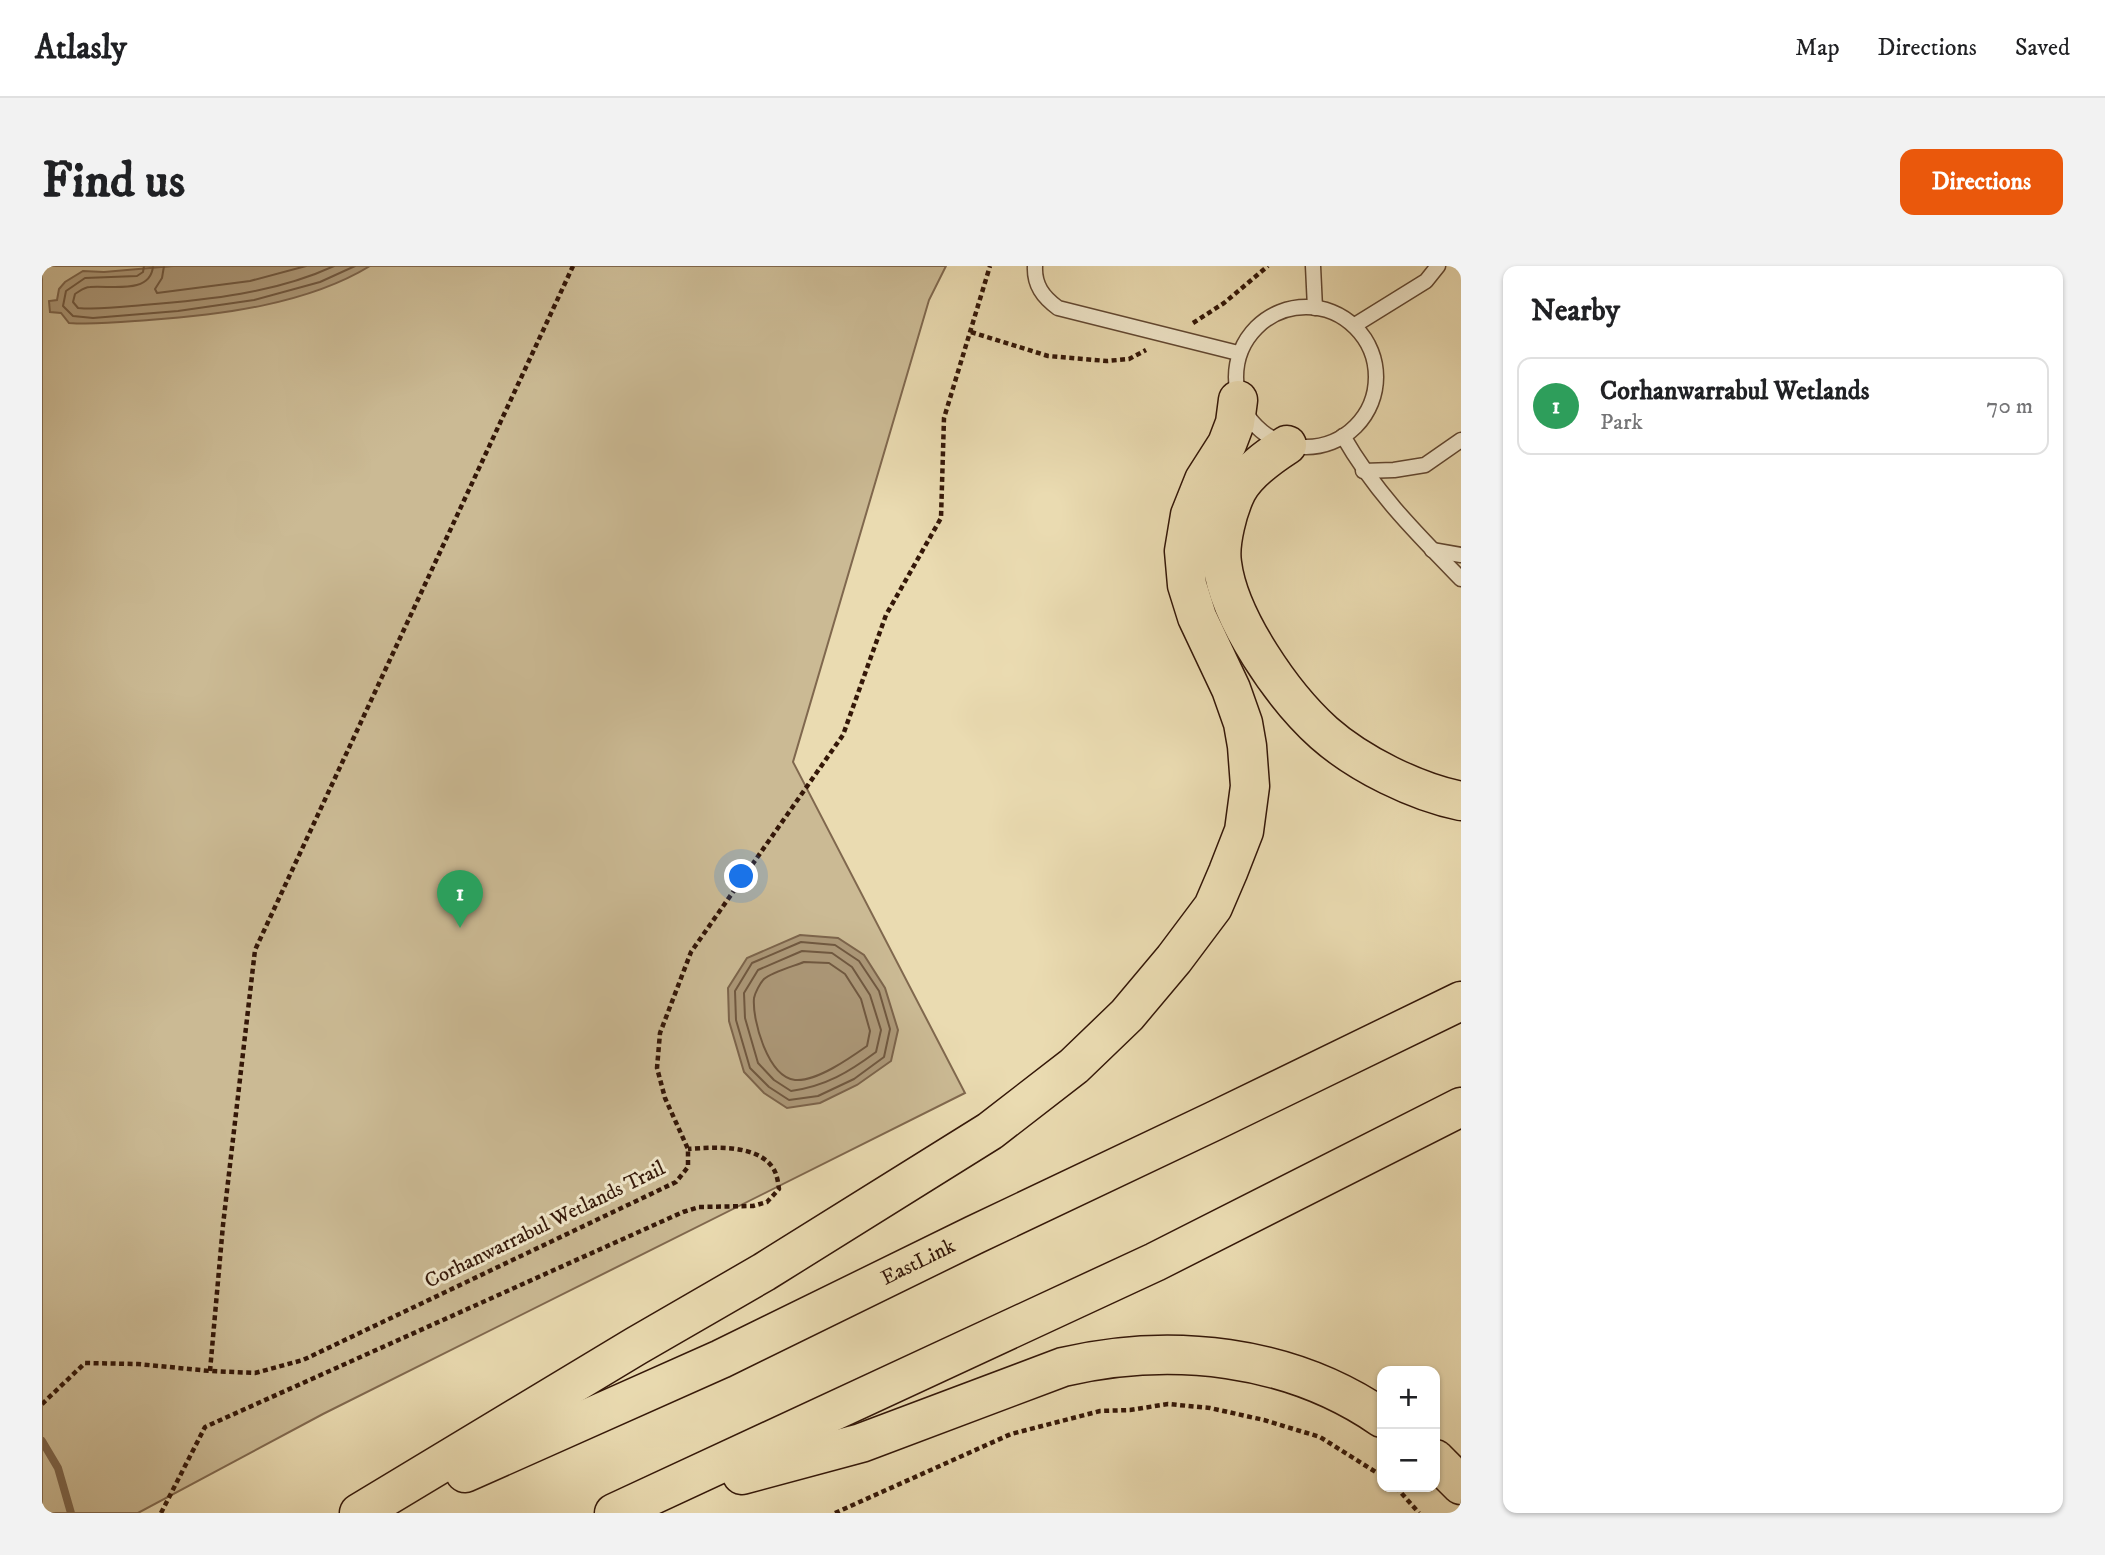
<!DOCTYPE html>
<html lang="en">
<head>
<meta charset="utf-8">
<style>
	body { margin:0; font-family:"IM FELL DW Pica",serif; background:#f2f2f2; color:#202124 }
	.controls { position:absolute; right:21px; bottom:21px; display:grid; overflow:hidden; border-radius:14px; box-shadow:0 2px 5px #0004 }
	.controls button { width:63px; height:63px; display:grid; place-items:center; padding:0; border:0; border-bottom:2px solid #e0e0e0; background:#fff; color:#202124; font:35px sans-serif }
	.you { position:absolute; left:700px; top:611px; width:24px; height:24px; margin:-18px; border:5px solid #fff; border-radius:50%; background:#1a73e8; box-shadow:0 0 0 10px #1a73e833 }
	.badge { display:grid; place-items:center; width:46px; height:46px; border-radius:50%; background:#ea580c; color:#fff; font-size:23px; font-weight:700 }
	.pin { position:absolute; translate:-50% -58px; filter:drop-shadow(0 2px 4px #0008) }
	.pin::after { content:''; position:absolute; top:37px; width:24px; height:21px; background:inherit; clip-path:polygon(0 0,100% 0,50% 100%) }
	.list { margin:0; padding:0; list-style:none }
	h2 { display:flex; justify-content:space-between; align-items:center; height:91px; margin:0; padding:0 28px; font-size:30px }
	h2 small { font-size:23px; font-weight:400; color:#757577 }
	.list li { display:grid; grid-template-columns:46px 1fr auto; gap:21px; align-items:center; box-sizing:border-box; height:98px; margin:0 14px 14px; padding:0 14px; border:2px solid #e0e0e0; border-radius:14px }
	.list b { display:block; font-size:26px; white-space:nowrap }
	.list p { margin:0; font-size:23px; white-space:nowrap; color:#757577 }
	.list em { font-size:23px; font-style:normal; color:#757577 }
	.map { position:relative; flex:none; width:1419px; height:1247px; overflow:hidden; border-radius:14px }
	header { display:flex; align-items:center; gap:42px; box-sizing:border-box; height:98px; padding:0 35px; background:#fff; border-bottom:2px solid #e0e0e0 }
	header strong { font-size:33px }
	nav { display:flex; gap:38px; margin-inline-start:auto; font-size:24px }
	.intro { display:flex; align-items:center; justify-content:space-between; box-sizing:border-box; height:168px; padding:0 42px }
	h1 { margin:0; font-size:49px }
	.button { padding:18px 32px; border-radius:14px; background:#ea580c; color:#fff; font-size:24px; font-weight:700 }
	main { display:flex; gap:42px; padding:0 42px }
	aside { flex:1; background:#fff; border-radius:14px; box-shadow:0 2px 5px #0004 }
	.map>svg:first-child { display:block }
	.green { fill:#cbba94; stroke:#80684e; stroke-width:2 }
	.water { fill:#ac9878; stroke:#7c644b; stroke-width:2 }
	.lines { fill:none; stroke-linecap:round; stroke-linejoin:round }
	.shore { stroke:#705840; stroke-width:2 }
	.stream { stroke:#7c644b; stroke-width:8 }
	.service-casing { stroke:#624832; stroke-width:17 }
	.motorway-casing { stroke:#341708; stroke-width:41 }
	.path { stroke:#341708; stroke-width:4.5; stroke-dasharray:5 3.5; stroke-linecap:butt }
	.service { stroke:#f1e8cc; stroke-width:14 }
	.motorway { stroke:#eadbb1; stroke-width:38 }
	.labels { text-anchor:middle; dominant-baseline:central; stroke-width:6; stroke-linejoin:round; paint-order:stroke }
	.street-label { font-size:21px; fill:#341708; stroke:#f1e8cc }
</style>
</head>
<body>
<header>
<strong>Atlasly</strong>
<nav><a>Map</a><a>Directions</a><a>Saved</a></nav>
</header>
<div class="intro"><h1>Find us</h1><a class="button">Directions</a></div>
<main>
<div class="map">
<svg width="1419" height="1247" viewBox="0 0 1419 1247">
	<rect width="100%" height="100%" fill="#eadbb1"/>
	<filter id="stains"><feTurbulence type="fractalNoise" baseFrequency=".00286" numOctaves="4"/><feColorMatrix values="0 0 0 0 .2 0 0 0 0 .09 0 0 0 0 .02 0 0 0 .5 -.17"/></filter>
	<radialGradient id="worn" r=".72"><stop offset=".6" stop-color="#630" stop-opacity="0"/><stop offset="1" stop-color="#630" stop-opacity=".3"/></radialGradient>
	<path class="green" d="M0 0H904L887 34 751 496 923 827 281 1148 96 1247H0Z"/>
	<g class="water">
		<path d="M131 0H328C266 38 179 49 107 54 80 56 54 59 27 57L19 47 8 46 7 35 15 34 17 23 23 16 41 5 62 6Z"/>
		<path d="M758 669 796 672 822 689 843 722 856 764 849 795 815 819 778 837 745 842 722 827 702 806 687 755 686 722 705 692Z"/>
	</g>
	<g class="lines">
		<g class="shore">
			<path d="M102 0 101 6 95 10 43 12 24 25 21 40 31 50 51 52 136 45 212 34 278 16 313 0"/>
			<path d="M111 0C109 29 68 19 48 21 42 21 38 25 33 28L31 36 36 42C57 44 79 41 101 39 165 34 234 27 292 0"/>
			<path d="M122 0 120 12 113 23 115 27 208 15 264 0"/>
			<path d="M759 676 793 679 817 695 837 725 848 763 842 791 812 813 776 830 747 834 727 821 708 802 694 754 693 725 710 697Z"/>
			<path d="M760 685 790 687 810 701 828 729 839 764 834 786C807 806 784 820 749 825L732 814 716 797 703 752 702 727 716 704Z"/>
			<path d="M762 696 787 697 803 708 819 733 828 765 825 780C808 792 774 816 753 814 726 811 710 754 712 732 713 727 718 717 722 713 730 706 752 700 762 696Z"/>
		</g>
		<path class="stream" d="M0 1175 16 1202 29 1247"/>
		<g class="service-casing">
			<g id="service">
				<path d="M993 0C992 19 1001 31 1016 42L1196 87"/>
				<path d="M1271 0 1273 42"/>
				<circle cx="1264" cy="111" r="70"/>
				<path d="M1313 59 1384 15 1396 0"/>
				<path d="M1301 170C1333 226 1374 267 1419 313"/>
				<path d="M1321 205 1352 204 1383 199 1419 174"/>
				<path d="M1390 284 1419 289"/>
			</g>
		</g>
		<g class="motorway-casing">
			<g id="motorway">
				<path d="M1245 179C1228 190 1205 206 1195 225 1186 243 1177 277 1180 297 1187 353 1241 430 1282 467 1317 498 1374 526 1419 535"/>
				<path d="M1393 1193 1419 1219"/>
				<path id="s1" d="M423 1207 679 1093 932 969 1172 855 1419 735"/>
				<path d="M700 1209 819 1177 1021 1101C1129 1076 1247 1088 1340 1152"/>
				<path d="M317 1247 594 1080 722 1006 948 865 1032 800 1085 749 1132 693 1171 641 1186 606 1202 565 1208 520 1205 480 1201 457 1189 423 1155 351 1145 319 1142 285 1148 249 1162 214 1185 178 1193 157 1196 134"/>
				<path d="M572 1247 1113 996 1419 841"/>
			</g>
		</g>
		<g class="path">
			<path d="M0 1 1 0"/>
			<path d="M1151 57 1182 37 1226 0"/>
			<path d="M929 66 1006 90 1065 95 1087 93 1104 84"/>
			<path d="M168 1105 181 959 213 684 531 0"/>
			<path d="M0 1138 43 1097 96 1098 168 1105 213 1107 261 1094 634 916 646 901V883L623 832 615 802 618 767 649 686 801 469 844 349 899 252 902 152 948 0"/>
			<path d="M1354 1221 1377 1247"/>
			<path d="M119 1247 163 1161 641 946 657 941 711 940 725 936 737 923C736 916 735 908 731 902 715 878 672 881 646 883"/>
			<path d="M793 1247 969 1168 1058 1145 1088 1144 1126 1138 1168 1142 1222 1154 1278 1171 1340 1210"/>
		</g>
		<use href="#service" class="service"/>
		<use href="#motorway" class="motorway"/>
	</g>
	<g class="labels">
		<g class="street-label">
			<text transform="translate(503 959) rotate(-26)">Corhanwarrabul Wetlands Trail</text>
			<text stroke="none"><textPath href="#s1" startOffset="500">EastLink</textPath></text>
		</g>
	</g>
	<rect width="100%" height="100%" filter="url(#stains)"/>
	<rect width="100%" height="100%" fill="url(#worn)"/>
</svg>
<div class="controls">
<button>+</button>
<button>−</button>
</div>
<div class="you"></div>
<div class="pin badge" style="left:418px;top:662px;background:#2e9e5b">1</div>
</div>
<aside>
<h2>Nearby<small></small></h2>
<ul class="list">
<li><span class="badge" style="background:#2e9e5b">1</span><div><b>Corhanwarrabul Wetlands</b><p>Park</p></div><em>70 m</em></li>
</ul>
</aside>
</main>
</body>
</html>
